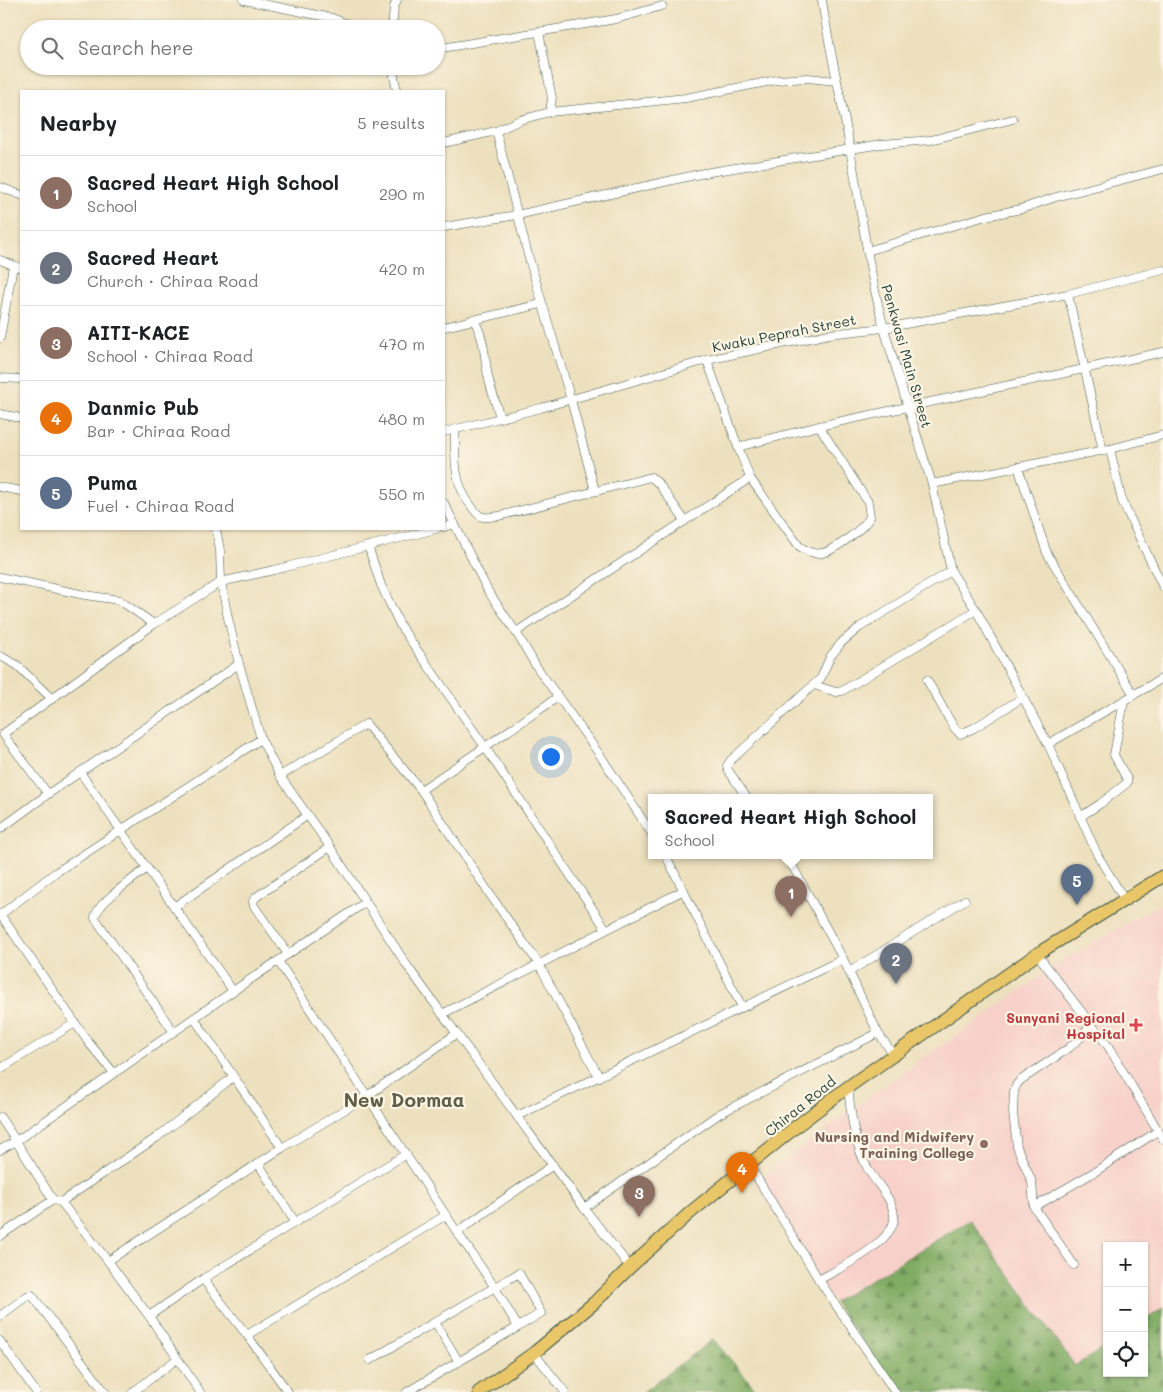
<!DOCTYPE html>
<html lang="en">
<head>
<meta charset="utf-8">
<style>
	body { margin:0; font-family:Mali,sans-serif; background:#f6f6f6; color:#202124 }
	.controls { position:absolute; right:15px; bottom:15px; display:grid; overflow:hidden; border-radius:0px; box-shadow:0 1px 4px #0004 }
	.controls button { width:45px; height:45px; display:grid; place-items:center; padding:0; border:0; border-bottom:1px solid #e0e0e0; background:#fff; color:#202124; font:25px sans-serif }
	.you { position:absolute; left:550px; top:756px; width:18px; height:18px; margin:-12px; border:4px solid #fff; border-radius:50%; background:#1a73e8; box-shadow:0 0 0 8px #1a73e833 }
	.badge { display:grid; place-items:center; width:32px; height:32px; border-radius:50%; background:#0b8043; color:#fff; font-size:16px; font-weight:700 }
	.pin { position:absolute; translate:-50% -41px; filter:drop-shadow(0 1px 2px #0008) }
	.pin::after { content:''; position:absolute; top:26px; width:18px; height:15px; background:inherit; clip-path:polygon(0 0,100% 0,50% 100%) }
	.popup { position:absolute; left:648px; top:794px; width:285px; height:65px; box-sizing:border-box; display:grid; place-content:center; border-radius:0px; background:#fff; filter:drop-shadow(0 1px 4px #0005); font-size:16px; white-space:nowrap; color:#757577 }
	.popup b { font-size:19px; color:#202124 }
	.popup::after { content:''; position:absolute; left:50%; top:100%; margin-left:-10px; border:10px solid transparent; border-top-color:#fff }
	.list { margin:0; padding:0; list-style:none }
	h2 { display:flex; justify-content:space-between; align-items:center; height:65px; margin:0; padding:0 20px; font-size:21px }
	h2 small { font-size:16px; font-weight:400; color:#757577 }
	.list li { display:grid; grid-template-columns:32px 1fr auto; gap:15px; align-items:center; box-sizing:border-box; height:75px; padding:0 20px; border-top:1px solid #e0e0e0 }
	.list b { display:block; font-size:19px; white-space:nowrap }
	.list p { margin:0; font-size:16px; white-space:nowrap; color:#757577 }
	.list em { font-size:16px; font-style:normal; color:#757577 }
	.icon { flex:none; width:28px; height:28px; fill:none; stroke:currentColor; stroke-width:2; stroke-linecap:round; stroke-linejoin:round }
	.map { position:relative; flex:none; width:1163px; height:1392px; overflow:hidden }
	.search { position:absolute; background:#fff; box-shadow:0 1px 4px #0004; left:20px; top:20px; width:425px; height:55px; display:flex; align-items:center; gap:12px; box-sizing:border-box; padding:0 18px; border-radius:28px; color:#757577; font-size:19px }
	.panel { position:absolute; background:#fff; box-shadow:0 1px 4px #0004; left:20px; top:90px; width:425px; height:440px; border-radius:0px }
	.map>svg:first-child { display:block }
	.built { fill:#f7d0c9 }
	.forest { fill:url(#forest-firs); stroke:#50744c }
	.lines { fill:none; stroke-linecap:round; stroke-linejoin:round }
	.minor-casing { stroke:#3e5549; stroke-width:9 }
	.trunk-casing { stroke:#3e5549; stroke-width:14 }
	.minor { stroke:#fff; stroke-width:8 }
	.trunk { stroke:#e9c769; stroke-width:12 }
	.health-dot { fill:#e0444e; stroke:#fcf5e5; stroke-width:2 }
	.education-dot { fill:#8d6e63; stroke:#fcf5e5; stroke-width:2 }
	.labels { text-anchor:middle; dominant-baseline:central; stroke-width:4.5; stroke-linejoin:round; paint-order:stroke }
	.street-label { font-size:14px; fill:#1f3d34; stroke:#fcf5e5 }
	.health-label { font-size:14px; font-weight:bold; fill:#be3a42; stroke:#fcf5e5; text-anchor:end }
	.education-label { font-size:14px; font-weight:bold; fill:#785e54; stroke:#fcf5e5; text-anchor:end }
	.district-label { font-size:19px; font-weight:bold; fill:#5f5e49; stroke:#fcf5e5 }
</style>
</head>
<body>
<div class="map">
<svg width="1163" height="1392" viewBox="0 0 1163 1392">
	<defs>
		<pattern id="forest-firs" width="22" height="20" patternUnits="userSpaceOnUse" patternTransform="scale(1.25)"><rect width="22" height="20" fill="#80ac64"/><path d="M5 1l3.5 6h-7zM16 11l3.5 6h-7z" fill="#688d53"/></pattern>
	</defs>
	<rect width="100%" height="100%" fill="#fcf5e5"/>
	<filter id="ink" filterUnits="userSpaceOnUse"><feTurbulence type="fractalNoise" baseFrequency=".02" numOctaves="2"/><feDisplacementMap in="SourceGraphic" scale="10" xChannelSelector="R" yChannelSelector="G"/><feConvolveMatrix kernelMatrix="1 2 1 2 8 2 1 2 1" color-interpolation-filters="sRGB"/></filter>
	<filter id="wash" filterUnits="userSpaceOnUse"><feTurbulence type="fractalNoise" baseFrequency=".0096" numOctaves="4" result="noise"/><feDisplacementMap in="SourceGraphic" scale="20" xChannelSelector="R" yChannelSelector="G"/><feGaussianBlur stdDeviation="1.12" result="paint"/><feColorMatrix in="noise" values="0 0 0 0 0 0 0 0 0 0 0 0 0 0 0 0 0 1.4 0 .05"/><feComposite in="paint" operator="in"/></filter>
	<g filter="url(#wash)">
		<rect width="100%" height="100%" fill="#ede0be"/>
		<path class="built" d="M1163 902V1308L1144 1321V1246H1107V1346L1075 1367 970 1220 834 1302 755 1182 880 1089 1064 960Z"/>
		<g class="forest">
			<path d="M970 1220 1075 1366 1107 1346V1373H1144V1321L1163 1308V1392H898L834 1302Z"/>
			<path d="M713 1339 758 1392H643Z"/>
		</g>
	</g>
	<g filter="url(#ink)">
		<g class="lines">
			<g class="minor-casing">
				<g id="minor">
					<path d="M244 0 332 18 361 29"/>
					<path d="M822 0C829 50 842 99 850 149 861 209 868 269 884 328 899 381 916 432 932 484L1110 449 1163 435"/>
					<path d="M392 29 394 7 397 0"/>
					<path d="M539 32 552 98 550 112"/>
					<path d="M436 49 616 19 662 6"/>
					<path d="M392 66 397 91"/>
					<path d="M444 143 496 131"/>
					<path d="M0 187 21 195"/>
					<path d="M444 227 517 215 704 173 882 144 931 140 1013 119"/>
					<path d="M867 251 986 216 1021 209 1056 197 1163 169"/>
					<path d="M0 260 21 268"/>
					<path d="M1068 294 1103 451"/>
					<path d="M473 319C485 337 484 356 488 376 491 390 496 404 500 417"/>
					<path d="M444 327 541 304"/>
					<path d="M0 338 13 266"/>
					<path d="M707 360 738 447 819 426 1163 352"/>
					<path d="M0 378 21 379"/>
					<path d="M0 414 21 418"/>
					<path d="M455 430C455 458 453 484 472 507 475 511 478 516 483 517 488 518 494 516 499 516L651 477 659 484 685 521"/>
					<path d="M444 432 541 408 707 360 829 334 884 328 1068 294 1163 270"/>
					<path d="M1110 449 1122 501 1163 587"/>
					<path d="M1018 467 1047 553 1134 695"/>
					<path d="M750 478 799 546C806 550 813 555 822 553 834 551 864 528 870 517L868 502 819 426"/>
					<path d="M932 484 951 571 976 610 1048 744 1098 856 1124 899"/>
					<path d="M0 487 21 491"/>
					<path d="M595 491 571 400 528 255 496 131 520 120 550 112 686 98 777 80 808 78 836 81"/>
					<path d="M444 503 488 591 516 632 536 666 602 758 652 834"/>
					<path d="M444 527 455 524"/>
					<path d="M216 529 220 550 221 582 228 618 239 664 261 739 280 776 330 847 408 967 584 1208 630 1267"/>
					<path d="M368 546 381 585 401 627 485 747 558 697"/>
					<path d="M0 577 85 595 119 600 154 624"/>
					<path d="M516 632 750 478 738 447"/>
					<path d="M0 656 17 665 52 699"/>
					<path d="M239 664 48 794 3 734 154 624 221 582 274 570 436 529"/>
					<path d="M927 680 953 726 960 734 974 728 1022 698"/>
					<path d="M814 685 836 692 842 691 976 610"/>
					<path d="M1048 744 1163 678"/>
					<path d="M80 772 233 991 366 902"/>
					<path d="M280 776 366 724 421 790"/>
					<path d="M747 798 728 770 727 766 730 761 821 678 830 657 842 642 860 627 951 571"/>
					<path d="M1080 817 1100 804 1127 783V779L1114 755 1124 701"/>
					<path d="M0 829 48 794"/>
					<path d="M666 856 742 1007"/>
					<path d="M787 856 843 959 878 1033 893 1054"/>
					<path d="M147 868C135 878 96 903 95 918L173 1031"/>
					<path d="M174 907 308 815"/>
					<path d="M0 914 89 1043 114 1073"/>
					<path d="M0 915 55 873 261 739"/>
					<path d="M288 954 254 906 253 901 256 897 330 847"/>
					<path d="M1037 954 1108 1046 1163 1139"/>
					<path d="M278 961 457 1232 553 1165"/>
					<path d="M849 972 965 900"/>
					<path d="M442 1014 684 890"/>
					<path d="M194 1018 282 1148"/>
					<path d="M0 1069 75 1023"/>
					<path d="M599 1077 539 964 491 896 421 790 485 747 606 929"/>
					<path d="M517 1116 843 959"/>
					<path d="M0 1117 16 1141 0 1150"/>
					<path d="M406 1154 203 1279 247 1335 446 1215"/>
					<path d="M258 1163 295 1222"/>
					<path d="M750 1166 819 1280 895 1392"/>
					<path d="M61 1202 156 1138 233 1077"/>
					<path d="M1034 1207 1096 1171 1158 1131"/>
					<path d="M584 1208 719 1114 878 1033"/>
					<path d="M0 1236 53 1200"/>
					<path d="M108 1261 61 1202 53 1200 16 1141 233 991"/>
					<path d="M1074 1265 1034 1207 1032 1182 1017 1147 1013 1113 1014 1091 1017 1084 1021 1080 1069 1048 1080 1038 1091 1025"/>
					<path d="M203 1279 149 1316 108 1261 282 1148 367 1096 456 1034"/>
					<path d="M819 1280C838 1269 898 1241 894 1215 892 1197 876 1184 868 1169 854 1144 851 1115 848 1087"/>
					<path d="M0 1316 27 1296 32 1295 105 1392"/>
					<path d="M149 1316 200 1392"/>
					<path d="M435 1322 459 1362"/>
					<path d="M247 1335 288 1392"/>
					<path d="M0 1341 36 1392"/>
					<path d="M534 1353 565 1392"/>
					<path d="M370 1360 519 1273 541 1313 518 1327"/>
					<path d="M133 1392 177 1359"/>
					<path d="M407 1392 518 1327 494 1286 457 1232"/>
				</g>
			</g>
			<g class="trunk-casing">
				<path id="trunk" d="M479 1392 534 1353 594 1303 630 1267 691 1212 798 1125 848 1087 1037 954 1163 876"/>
			</g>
			<use href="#minor" class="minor"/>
			<use href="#trunk" class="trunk"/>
		</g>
	</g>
	<path class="health-dot" d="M1133.5 1017.5h5v5h5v5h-5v5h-5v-5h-5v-5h5z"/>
	<circle class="education-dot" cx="984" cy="1144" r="5"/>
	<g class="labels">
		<g class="street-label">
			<text transform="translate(784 333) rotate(-11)">Kwaku Peprah Street</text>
			<text transform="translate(907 356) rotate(74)">Penkwasi Main Street</text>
			<text transform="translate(800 1106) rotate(-39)">Chiraa Road</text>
		</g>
		<g class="health-label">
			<text x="1125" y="1017">Sunyani Regional<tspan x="1125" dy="16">Hospital</tspan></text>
		</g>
		<g class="education-label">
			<text x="974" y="1136">Nursing and Midwifery<tspan x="974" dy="16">Training College</tspan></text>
		</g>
		<g class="district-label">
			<text x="404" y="1099">New Dormaa</text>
		</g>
	</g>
</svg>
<div class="controls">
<button>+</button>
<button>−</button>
<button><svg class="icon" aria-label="locate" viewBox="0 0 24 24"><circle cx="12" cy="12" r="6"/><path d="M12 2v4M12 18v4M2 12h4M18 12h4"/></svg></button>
</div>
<div class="you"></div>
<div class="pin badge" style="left:791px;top:917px;background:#8d6e63">1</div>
<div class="popup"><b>Sacred Heart High School</b>School</div>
<div class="pin badge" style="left:896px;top:984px;background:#6b7280">2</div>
<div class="pin badge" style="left:639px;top:1217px;background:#8d6e63">3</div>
<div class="pin badge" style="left:742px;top:1193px;background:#e8710a">4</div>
<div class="pin badge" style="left:1077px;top:905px;background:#5c6f8a">5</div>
<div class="search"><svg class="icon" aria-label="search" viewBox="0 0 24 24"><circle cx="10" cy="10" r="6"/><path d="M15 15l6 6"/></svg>Search here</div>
<section class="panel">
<h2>Nearby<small>5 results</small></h2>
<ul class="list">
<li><span class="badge" style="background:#8d6e63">1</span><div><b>Sacred Heart High School</b><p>School</p></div><em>290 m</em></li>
<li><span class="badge" style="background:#6b7280">2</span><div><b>Sacred Heart</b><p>Church · Chiraa Road</p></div><em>420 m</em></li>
<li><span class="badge" style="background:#8d6e63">3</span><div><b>AITI-KACE</b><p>School · Chiraa Road</p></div><em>470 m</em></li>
<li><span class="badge" style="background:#e8710a">4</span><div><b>Danmic Pub</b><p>Bar · Chiraa Road</p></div><em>480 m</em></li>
<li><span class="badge" style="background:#5c6f8a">5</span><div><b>Puma</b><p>Fuel · Chiraa Road</p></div><em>550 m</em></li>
</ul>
</section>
</div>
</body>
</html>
